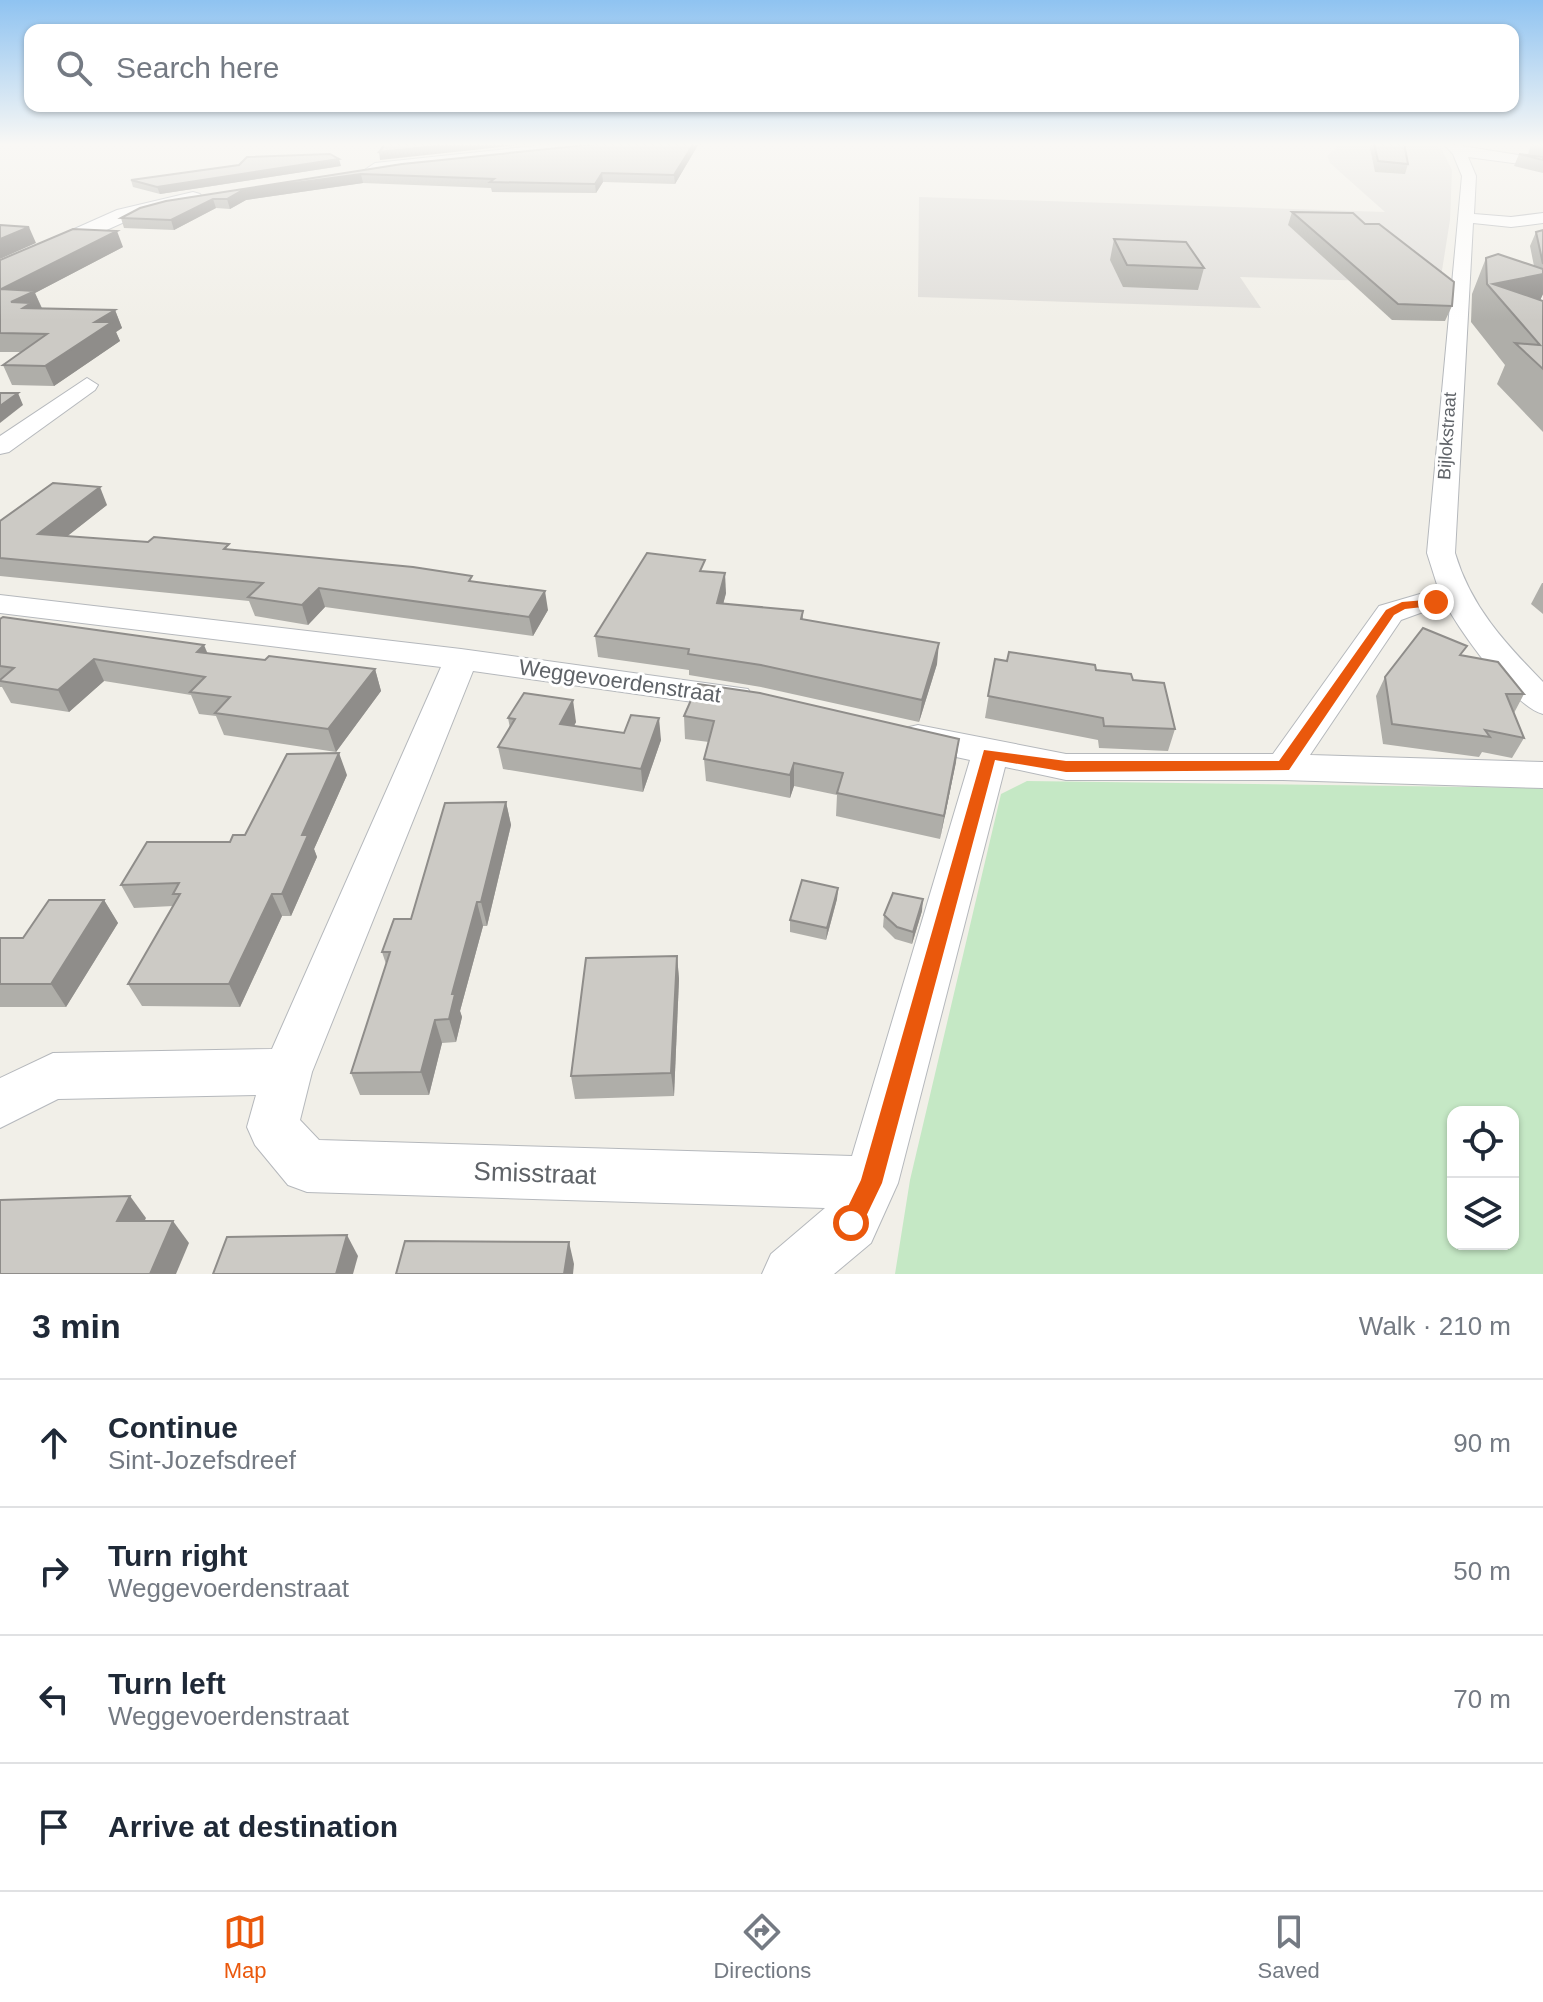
<!DOCTYPE html>
<html lang="en">
<head>
<meta charset="utf-8">
<style>
	body { margin:0; font-family:Arial,sans-serif; background:#f6f6f7; color:#1f2937 }
	.controls { position:absolute; right:24px; bottom:24px; display:grid; overflow:hidden; border-radius:16px; box-shadow:0 2px 6px #0004 }
	.controls button { width:72px; height:72px; display:grid; place-items:center; padding:0; border:0; border-bottom:2px solid #e0e1e3; background:#fff; color:#1f2937; font:40px sans-serif }
	.stop { position:absolute; width:24px; height:24px; margin:-18px; border:6px solid #ea580c; border-radius:50%; background:#fff }
	.stop.end { background:#ea580c; border-color:#fff; box-shadow:0 2px 8px #0008 }
	.list { margin:0; padding:0; list-style:none }
	h2 { display:flex; justify-content:space-between; align-items:center; height:104px; margin:0; padding:0 32px; font-size:34px }
	h2 small { font-size:26px; font-weight:400; color:#747a83 }
	.list li { display:grid; grid-template-columns:52px 1fr auto; gap:24px; align-items:center; box-sizing:border-box; height:128px; padding:0 32px; border-top:2px solid #e0e1e3 }
	.list b { display:block; font-size:30px; white-space:nowrap }
	.list p { margin:0; font-size:26px; white-space:nowrap; color:#747a83 }
	.list em { font-size:26px; font-style:normal; color:#747a83 }
	.icon { flex:none; width:44px; height:44px; fill:none; stroke:currentColor; stroke-width:2; stroke-linecap:round; stroke-linejoin:round }
	.map { position:relative; flex:none; width:1543px; height:1274px; overflow:hidden }
	.search { position:absolute; background:#fff; box-shadow:0 2px 6px #0004; left:24px; right:24px; top:24px; height:88px; display:flex; align-items:center; gap:20px; box-sizing:border-box; padding:0 28px; border-radius:16px; color:#747a83; font-size:30px }
	.sheet { height:616px; background:#fff }
	nav { display:flex; justify-content:space-around; align-items:center; box-sizing:border-box; height:112px; border-top:2px solid #e0e1e3; background:#fff; font-size:22px; color:#747a83 }
	nav a { display:grid; justify-items:center; gap:4px }
	nav .on { color:#ea580c }
	.map>svg:first-child { display:block }
	.industrial { fill:#e0deda }
	.green { fill:#c5e8c5; fill-rule:evenodd }
	.lines { fill:none; stroke-linecap:round; stroke-linejoin:round }
	.street-casing { stroke:#b5b8bc; stroke-width:2 }
	.secondary-casing { stroke:#b6babf; stroke-width:2 }
	.street { fill:#fff; fill-rule:evenodd }
	.secondary { fill:#fff; fill-rule:evenodd }
	.wall { fill:#afaea9 }
	.shaded-wall { fill:#8f8d8a }
	.building { fill:#cccac5; stroke:#8f8d8a; stroke-width:2 }
	.route { fill:#ea580c }
	.labels { text-anchor:middle; dominant-baseline:central; stroke-width:6; stroke-linejoin:round; paint-order:stroke }
	.far-street-label { font-size:18px; fill:#5f6368; stroke:#fff }
	.street-label { font-size:22px; fill:#5f6368; stroke:#fff }
	.near-street-label { font-size:26px; fill:#5f6368; stroke:#fff }
</style>
</head>
<body>
<div class="map">
<svg width="1543" height="1274" viewBox="0 0 1543 1274">
	<rect width="100%" height="100%" fill="#f1efe8"/>
	<path class="industrial" d="M1342 143H1433L1442 150 1452 170 1450 220 1440 283 1240 277 1261 308 918 297 919 197 1385 212 1330 163 1327 156Z"/>
	<path class="green" d="M1027 781 1543 788V1274H895L910 1180 1001 794ZM1453 1112H1513V1244H1453Z"/>
	<g class="lines">
		<g class="street-casing">
			<g id="street">
				<path d="M1443 143 1543 159V167L1468 157 1476 176 1474 214 1511 217 1543 213V223L1511 227 1473 223 1455 553C1471 607 1505 643 1543 682V714C1514 706 1466 639 1450 612H1423L1401 620 1310 755 1543 762V788L1283 780H1066L1005 767 898 1183 871 1243 834 1274H762L771 1254 825 1208 307 1192 288 1185 255 1145 247 1127 256 1095 58 1099 0 1128V1078L53 1053 272 1049 441 667 0 613V595L461 649 748 689 753 697 748 705 736 708 473 671 312 1072 300 1120 319 1140 852 1156 970 760 905 746 900 737 905 728 918 725 1066 754H1273L1379 606 1420 594H1440L1427 553 1462 176 1453 154Z"/>
				<path d="M87 378 98 385 95 390 9 452 0 454V436Z"/>
			</g>
		</g>
		<g class="secondary-casing">
			<g id="secondary">
				<path d="M563 143H616L607 148 375 175 366 169 375 163Z"/>
				<path d="M193 192 200 194 203 198 200 202 131 219 0 278V262L117 210Z"/>
			</g>
		</g>
		<use href="#street" class="street"/>
		<use href="#secondary" class="secondary"/>
	</g>
	<g class="wall">
		<path d="M1369 143H1404L1408 164 1405 174 1375 172Z"/>
		<path d="M1523 143H1543V157L1528 154 1531 145Z"/>
		<path d="M698 145 675 184 603 182 596 193 492 192 491 188 363 183 246 200 230 209 216 208 174 230 124 228 121 218 140 208 402 164Z"/>
		<path d="M1519 154 1543 157V173L1514 166Z"/>
		<path d="M341 166 160 194 133 187 131 180Z"/>
		<path d="M1292 212 1452 306 1445 321 1392 320 1288 225Z"/>
		<path d="M1543 230V294L1540 300 1543 301V432L1497 384 1505 365 1471 322 1472 294 1486 258 1534 266 1530 246 1536 232Z"/>
		<path d="M1114 239 1204 268 1198 290 1123 287 1110 260Z"/>
		<path d="M123 247 35 293 42 308 115 310 122 328 116 332 120 341 54 386 12 385 3 365 21 352H0V260Z"/>
		<path d="M107 505 67 536 231 550 473 582 548 610 533 636 325 607 308 625 255 616 249 601 0 576V521Z"/>
		<path d="M705 571 726 593 723 604 803 611V619L937 664 919 722 761 687 689 675V670L598 657 595 636Z"/>
		<path d="M1542 583H1543V614L1531 604Z"/>
		<path d="M0 619 207 653 265 660 375 669 381 691 336 752 224 735 216 716 199 714 191 695 104 681 69 712 11 703 2 687H0Z"/>
		<path d="M1462 656 1524 694 1514 713 1524 738 1512 758 1482 752 1479 757 1383 744 1376 696 1385 677Z"/>
		<path d="M995 659 1096 670 1133 680 1175 729 1168 751 1099 748 1098 740 985 718Z"/>
		<path d="M684 716 956 762 940 839 836 816 837 795 794 786 790 798 706 781 704 759 709 742 685 739Z"/>
		<path d="M508 718 576 722 574 726 661 740 643 792 503 769 498 747 510 728Z"/>
		<path d="M347 775 314 849 317 857 291 916H282L240 1007 142 1006 128 984 173 906 134 908 121 885 245 835Z"/>
		<path d="M506 802 511 825 487 926H483L460 1011 462 1017 456 1042 442 1043 429 1095H360L351 1073 386 964 382 952 411 919Z"/>
		<path d="M838 888 837 899 826 940 790 932V920Z"/>
		<path d="M104 900 118 923 66 1007H0V938H23Z"/>
		<path d="M922 911 912 944 895 939 883 927 884 915Z"/>
		<path d="M677 956 679 979 674 1096 575 1099 571 1076Z"/>
	</g>
	<g class="shaded-wall">
		<path d="M462 143H538L380 160 379 152Z"/>
		<path d="M694 143H711L698 145 675 184 674 175Z"/>
		<path d="M339 159 341 166 160 194 157 187Z"/>
		<path d="M602 173 603 182 596 193 595 184Z"/>
		<path d="M361 174 363 183 246 200 230 209 227 199 243 190Z"/>
		<path d="M213 199 216 208 174 230 171 220Z"/>
		<path d="M29 227 36 243 0 259V239Z"/>
		<path d="M117 231 123 247 35 293 42 309 31 326 1 289Z"/>
		<path d="M1543 274V294L1536 309 1493 284Z"/>
		<path d="M115 310 122 328 116 332 120 341 54 386 45 366 95 322Z"/>
		<path d="M18 393 23 405 0 423V406Z"/>
		<path d="M100 487 107 505 46 553 38 534Z"/>
		<path d="M725 573 726 593 718 624 717 603Z"/>
		<path d="M319 588 325 607 308 625 302 605Z"/>
		<path d="M545 591 548 610 533 636 529 617Z"/>
		<path d="M939 643 937 664 919 722 922 700Z"/>
		<path d="M204 645 213 666 197 652Z"/>
		<path d="M94 659 104 681 69 712 58 690Z"/>
		<path d="M375 669 381 691 336 752 328 729Z"/>
		<path d="M573 700 576 722 563 746 560 724Z"/>
		<path d="M659 718 661 740 643 792 641 769Z"/>
		<path d="M959 739 956 762 940 839 944 816Z"/>
		<path d="M339 753 347 775 314 849 317 857 291 916 282 894 302 835Z"/>
		<path d="M794 763V786L790 798V775Z"/>
		<path d="M506 802 511 825 487 926 481 902Z"/>
		<path d="M838 888 837 899 826 940 827 928Z"/>
		<path d="M272 894 282 916 240 1007 229 984Z"/>
		<path d="M923 899 922 911 912 944 913 932Z"/>
		<path d="M104 900 118 923 66 1007 51 984Z"/>
		<path d="M477 902 483 926 460 1011 462 1017 456 1042 449 1019 452 994Z"/>
		<path d="M677 956 679 979 674 1096 671 1073Z"/>
		<path d="M435 1020 442 1043 429 1095 421 1072Z"/>
		<path d="M130 1196 146 1218 134 1243 117 1221Z"/>
		<path d="M173 1221 189 1243 176 1274H150Z"/>
		<path d="M347 1235 358 1256 353 1274H336Z"/>
		<path d="M569 1242 574 1264 573 1274H564Z"/>
	</g>
	<g class="building">
		<path d="M386 143H462L379 152Z"/>
		<path d="M606 143H694L674 175 602 173 595 184 490 182 494 179 361 174 243 190 227 199H213L171 220 121 218 140 208 166 201 402 164Z"/>
		<path d="M1374 143H1404L1408 164 1378 161Z"/>
		<path d="M330 154 339 159 157 187 131 180 239 165 247 157Z"/>
		<path d="M1519 154 1543 157V160Z"/>
		<path d="M1292 212 1353 213 1365 224H1379L1454 282 1452 306 1398 304Z"/>
		<path d="M0 225 29 227 0 239Z"/>
		<path d="M73 229 117 231 1 289 35 291 11 302 31 303 23 308 115 310 95 322H112L45 366 3 365 47 334 0 333V260Z"/>
		<path d="M1543 230V264L1536 232Z"/>
		<path d="M1114 239 1186 242 1204 268 1127 265Z"/>
		<path d="M1498 254 1543 269V274L1493 284 1543 301V369L1515 343 1540 345 1487 284 1486 258Z"/>
		<path d="M0 393H18L0 406Z"/>
		<path d="M53 483 100 487 38 534 148 542 154 537 229 544 224 549 413 567 472 576 469 581 545 591 529 617 319 588 302 605 248 597 263 583 0 558V521Z"/>
		<path d="M647 553 705 560 700 571 725 573 717 603 803 611 801 619 939 643 922 700 761 665 688 654 689 649 595 636Z"/>
		<path d="M3 617 204 645 197 652 265 660 269 656 375 669 328 729 215 713 230 697 190 692 205 677 94 659 58 690 0 681V680L14 668 0 666V619Z"/>
		<path d="M1423 628 1467 646 1460 655 1498 662 1524 694H1506L1524 738 1485 730 1490 737 1392 724 1385 677Z"/>
		<path d="M1009 652 1095 665 1096 670 1131 674 1133 680 1164 683 1175 729 1104 726 1103 718 988 696 995 659 1007 661Z"/>
		<path d="M698 684 760 693 959 739 944 816 837 793 843 773 794 763 790 775 704 759 714 721 684 716Z"/>
		<path d="M524 693 573 700 560 724 624 733 631 715 659 718 641 769 498 747 515 719 508 718Z"/>
		<path d="M339 753 302 835H308L282 894H272L229 984H128L180 894H173L179 883 121 885 147 842H230L233 835H245L287 754Z"/>
		<path d="M506 802 481 902H477L452 994H455L449 1019 435 1020 421 1072 351 1073 390 952H382L394 919H411L445 803Z"/>
		<path d="M802 880 838 888 827 928 790 920Z"/>
		<path d="M893 893 923 899 913 932 897 927 884 915Z"/>
		<path d="M49 900H104L51 984H0V938H23Z"/>
		<path d="M677 956 671 1073 571 1076 586 958Z"/>
		<path d="M130 1196 117 1221H173L150 1274H0V1200Z"/>
		<path d="M347 1235 336 1274H213L227 1237Z"/>
		<path d="M405 1241 569 1242 564 1274H396Z"/>
	</g>
	<linearGradient id="sky" x2="0" y2="1"><stop stop-color="#8fc3f1"/><stop offset="0.45" stop-color="#f9f8f5"/><stop offset="1" stop-color="#f9f8f5" stop-opacity="0"/></linearGradient>
	<rect width="1543" height="321" fill="url(#sky)"/>
	<path class="route" d="M1436 599 1442 602 1440 605 1405 609 1394 615 1289 770 1066 772 995 760 882 1183 859 1231 851 1235 843 1231 840 1223 861 1180 984 750 1066 761H1279L1386 610 1402 602Z"/>
	<g class="labels">
		<g class="far-street-label">
			<text transform="translate(1447 436) rotate(-86)">Bijlokstraat</text>
		</g>
		<g class="street-label">
			<text transform="translate(620 681) rotate(8)">Weggevoerdenstraat</text>
		</g>
		<g class="near-street-label">
			<text transform="translate(535 1173) rotate(2)">Smisstraat</text>
		</g>
	</g>
</svg>
<div class="controls">
<button><svg class="icon" aria-label="locate" viewBox="0 0 24 24"><circle cx="12" cy="12" r="6"/><path d="M12 2v4M12 18v4M2 12h4M18 12h4"/></svg></button>
<button><svg class="icon" aria-label="layers" viewBox="0 0 24 24"><path d="M12 4l9 5-9 5-9-5zM3 14l9 5 9-5"/></svg></button>
</div>
<div class="stop" style="left:851px;top:1223px"></div>
<div class="stop end" style="left:1436px;top:602px"></div>
<div class="search"><svg class="icon" aria-label="search" viewBox="0 0 24 24"><circle cx="10" cy="10" r="6"/><path d="M15 15l6 6"/></svg>Search here</div>
</div>
<section class="sheet">
<h2>3 min<small>Walk · 210 m</small></h2>
<ul class="list">
<li><svg class="icon" aria-label="ahead" viewBox="0 0 24 24"><path d="M12 20V5M6 11l6-6 6 6"/></svg><div><b>Continue</b><p>Sint-Jozefsdreef</p></div><em>90 m</em></li>
<li><svg class="icon" aria-label="right" viewBox="0 0 24 24"><path d="M7 20v-9h11M14 6l5 5-5 5"/></svg><div><b>Turn right</b><p>Weggevoerdenstraat</p></div><em>50 m</em></li>
<li><svg class="icon" aria-label="left" viewBox="0 0 24 24"><path d="M17 20v-9H6M10 6l-5 5 5 5"/></svg><div><b>Turn left</b><p>Weggevoerdenstraat</p></div><em>70 m</em></li>
<li><svg class="icon" aria-label="arrive" viewBox="0 0 24 24"><path d="M6 21V4h12l-3 4 3 4H6"/></svg><div><b>Arrive at destination</b></div></li>
</ul>
</section>
<nav>
<a class="on"><svg class="icon" aria-label="map" viewBox="0 0 24 24"><path d="M3 6l6-2 6 2 6-2v14l-6 2-6-2-6 2zM9 4v14M15 6v14"/></svg>Map</a>
<a><svg class="icon" aria-label="directions" viewBox="0 0 24 24"><path d="M12 3l9 9-9 9-9-9zM9 14v-3h6M13 9l2 2-2 2"/></svg>Directions</a>
<a><svg class="icon" aria-label="saved" viewBox="0 0 24 24"><path d="M7 4h10v16l-5-4-5 4z"/></svg>Saved</a>
</nav>
</body>
</html>
